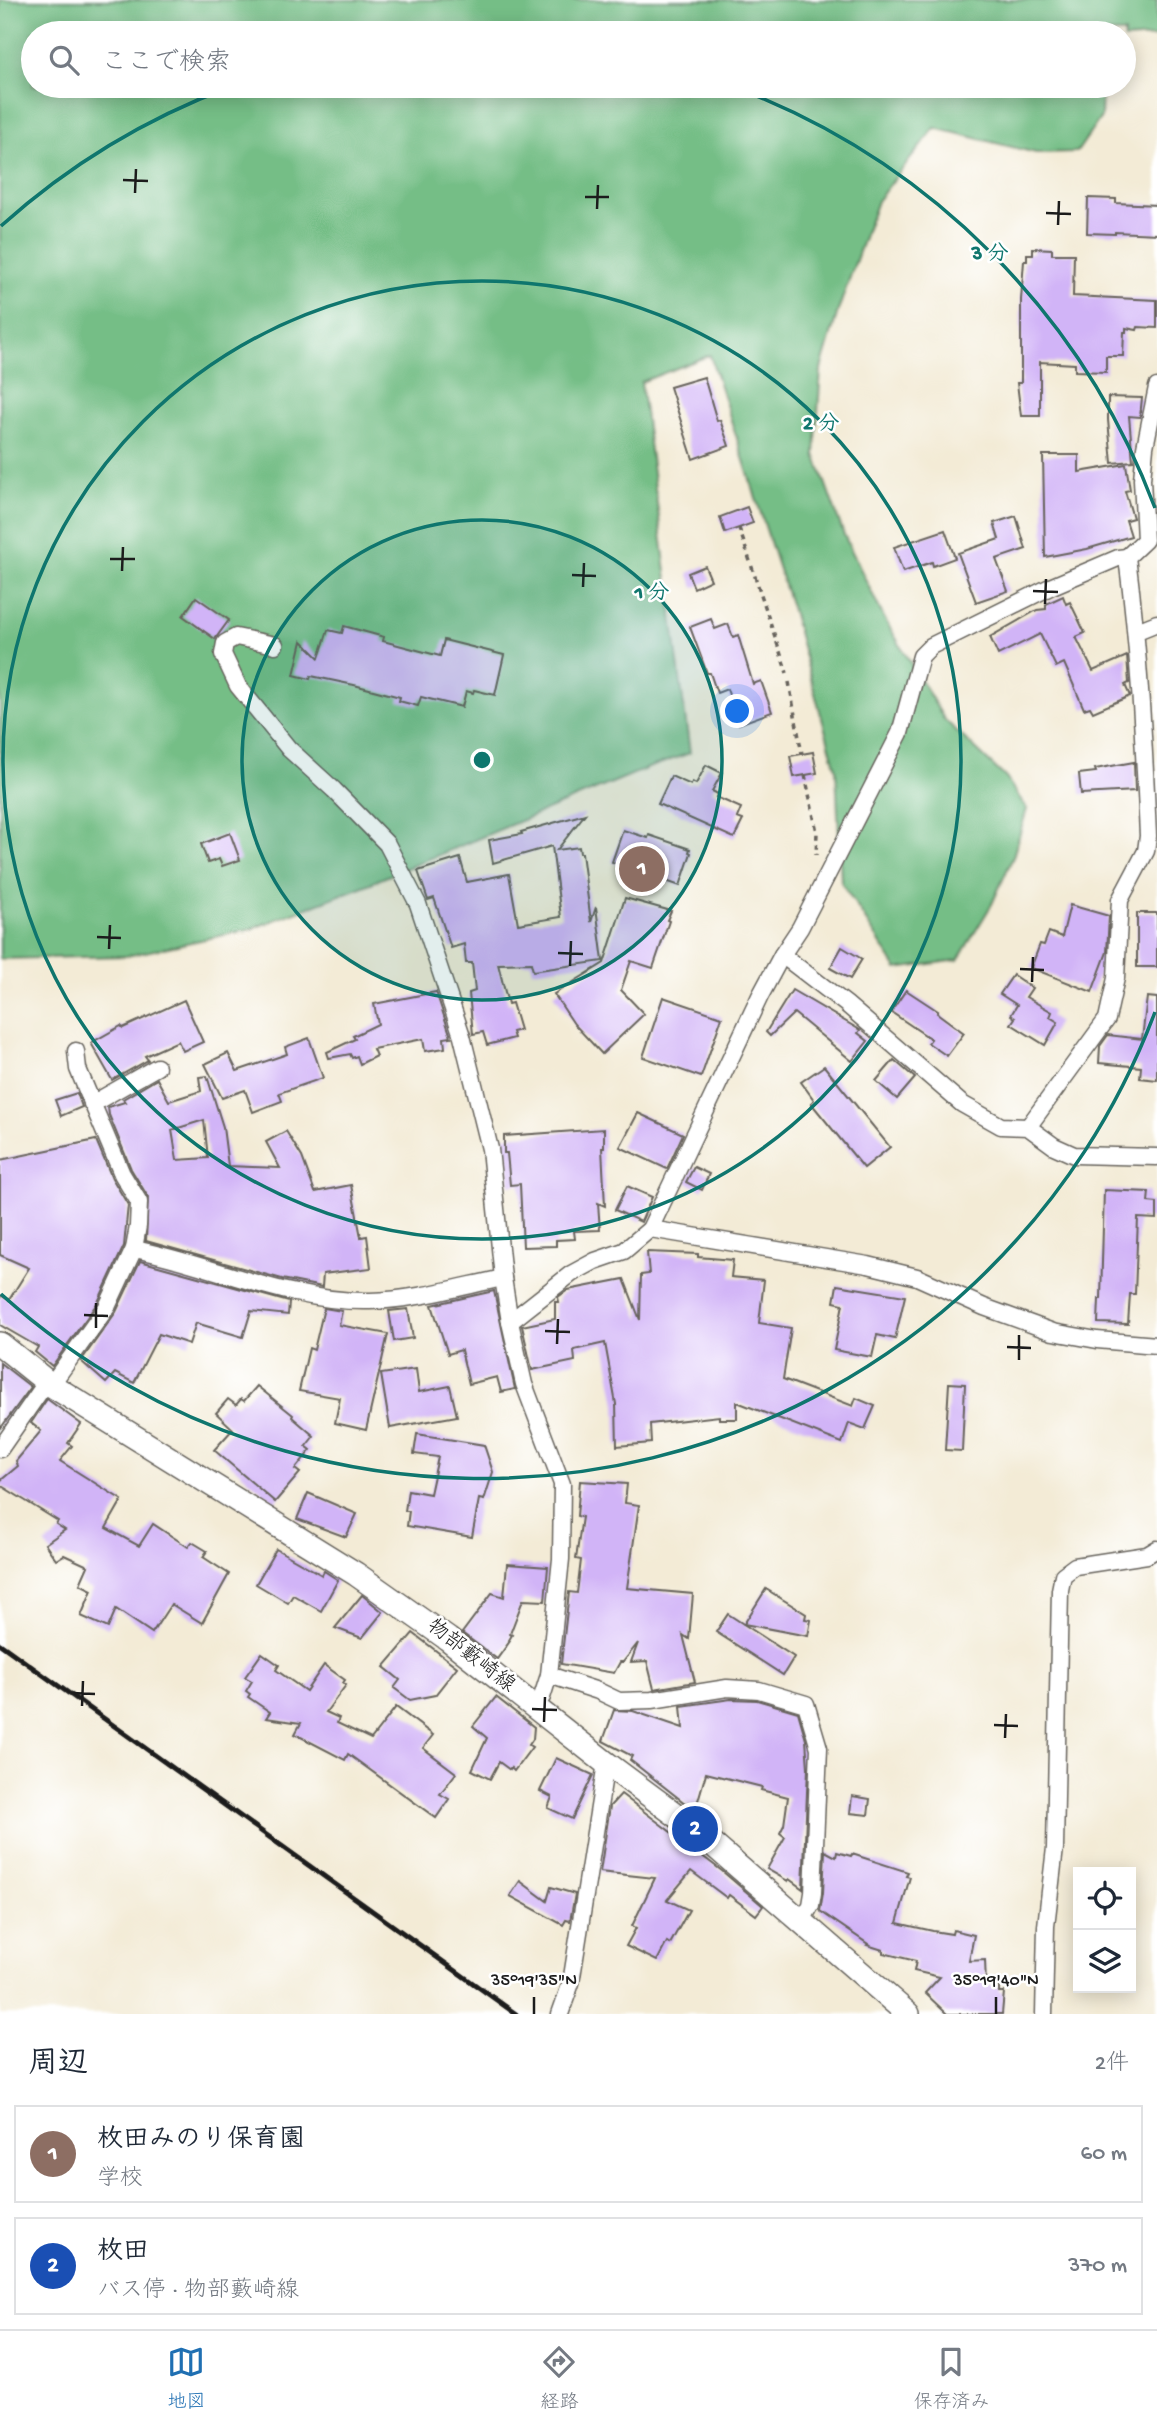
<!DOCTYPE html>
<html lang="ja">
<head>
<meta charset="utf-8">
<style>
	body { margin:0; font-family:"Gochi Hand","Klee One",sans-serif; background:#f6f6f7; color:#1f2937 }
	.controls { position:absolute; right:21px; bottom:21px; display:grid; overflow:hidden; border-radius:0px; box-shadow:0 4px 18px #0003 }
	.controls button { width:63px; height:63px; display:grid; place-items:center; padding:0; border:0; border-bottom:2px solid #e0e1e3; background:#fff; color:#1f2937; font:35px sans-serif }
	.you { position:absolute; left:738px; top:712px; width:24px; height:24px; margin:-18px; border:5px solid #fff; border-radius:50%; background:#1a73e8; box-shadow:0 0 0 10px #1a73e833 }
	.badge { display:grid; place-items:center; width:46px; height:46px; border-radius:50%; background:#1f6fb2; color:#fff; font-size:23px; font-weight:700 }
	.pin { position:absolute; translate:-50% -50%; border:4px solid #fff; box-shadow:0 2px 7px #0006 }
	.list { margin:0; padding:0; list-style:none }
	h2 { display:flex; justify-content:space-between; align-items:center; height:91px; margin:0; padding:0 28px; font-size:30px }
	h2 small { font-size:23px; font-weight:400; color:#747a83 }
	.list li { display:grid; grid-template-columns:46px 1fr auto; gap:21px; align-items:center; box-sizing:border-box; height:98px; margin:0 14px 14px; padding:0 14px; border:2px solid #e0e1e3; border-radius:0px }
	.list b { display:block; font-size:26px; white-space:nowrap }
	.list p { margin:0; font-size:23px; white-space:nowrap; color:#747a83 }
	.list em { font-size:23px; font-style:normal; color:#747a83 }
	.icon { flex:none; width:38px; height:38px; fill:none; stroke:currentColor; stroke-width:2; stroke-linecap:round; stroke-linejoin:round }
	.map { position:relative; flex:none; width:1157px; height:2014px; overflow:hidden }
	.search { position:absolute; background:#fff; box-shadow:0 4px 18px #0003; left:21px; right:21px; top:21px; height:77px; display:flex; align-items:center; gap:18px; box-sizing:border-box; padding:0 24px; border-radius:38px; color:#747a83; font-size:26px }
	.sheet { height:315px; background:#fff }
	nav { display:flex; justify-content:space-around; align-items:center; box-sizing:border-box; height:98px; border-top:2px solid #e0e1e3; background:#fff; font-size:19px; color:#747a83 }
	nav a { display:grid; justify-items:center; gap:4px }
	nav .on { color:#1f6fb2 }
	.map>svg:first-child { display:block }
	.forest { fill:#74be86; stroke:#486d51; stroke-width:2 }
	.building { fill:#d1b4f7; fill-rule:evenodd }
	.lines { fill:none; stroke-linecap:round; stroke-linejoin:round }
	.minor-casing { stroke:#67645d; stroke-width:19 }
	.secondary-casing { stroke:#67645d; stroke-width:26 }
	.path { stroke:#67645d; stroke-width:3.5; stroke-dasharray:5 5; stroke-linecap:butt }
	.minor { stroke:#fff; stroke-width:16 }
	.secondary { stroke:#fff; stroke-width:23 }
	.rail { stroke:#1c1c1c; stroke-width:5 }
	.ticks { fill:none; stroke:#1c1c1c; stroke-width:2.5 }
	.ring { fill:none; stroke:#0f766e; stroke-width:3.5 }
	.labels { text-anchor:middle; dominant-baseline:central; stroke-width:5; stroke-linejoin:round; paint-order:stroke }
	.street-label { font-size:21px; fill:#1c1c1c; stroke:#fff }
	.ticks-label { font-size:18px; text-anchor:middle; fill:#1c1c1c; stroke:#fff; stroke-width:5; stroke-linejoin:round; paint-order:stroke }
	.centre { fill:#0f766e; stroke:#fff; stroke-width:3.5 }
	.ring-label { font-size:21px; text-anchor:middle; font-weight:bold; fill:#0f766e; stroke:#fff; stroke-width:5; stroke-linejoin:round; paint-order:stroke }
</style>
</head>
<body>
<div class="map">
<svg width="1157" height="2014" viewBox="0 0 1157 2014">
	<rect width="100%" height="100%" fill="#fff"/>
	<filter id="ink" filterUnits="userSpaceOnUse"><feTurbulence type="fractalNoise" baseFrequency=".0143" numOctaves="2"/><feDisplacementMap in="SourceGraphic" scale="14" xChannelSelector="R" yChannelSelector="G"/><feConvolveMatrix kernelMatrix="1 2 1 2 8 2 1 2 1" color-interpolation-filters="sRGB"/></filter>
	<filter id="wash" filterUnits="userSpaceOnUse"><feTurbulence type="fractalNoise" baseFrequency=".00686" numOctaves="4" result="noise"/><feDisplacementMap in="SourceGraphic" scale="28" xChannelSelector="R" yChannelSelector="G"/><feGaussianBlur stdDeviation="1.57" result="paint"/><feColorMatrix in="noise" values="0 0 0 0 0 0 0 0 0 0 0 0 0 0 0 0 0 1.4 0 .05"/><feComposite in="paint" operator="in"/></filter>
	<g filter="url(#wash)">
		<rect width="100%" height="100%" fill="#f3ebd6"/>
		<path class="forest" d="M0 0H1157V37L1124 39V33H33V86H1102L1101 117 1077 152 1036 153 935 128 877 201 838 311 821 369 815 454 844 535 884 618 944 719 1006 778 1027 809 1013 857 992 904 958 960 897 969 841 882 836 769 791 607 710 355 641 382 690 753 648 768 361 887 251 929 127 956 0 959Z"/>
		<g id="blocks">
			<g class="building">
				<path d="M1088 198 1116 199V203L1157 205V234L1115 232V234L1087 233Z"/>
				<path d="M1033 248 1052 249V254H1074L1073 296 1157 300V328L1138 327 1137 330 1126 328V332H1124L1123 356H1106V372L1075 371V364L1040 362V416H1021L1017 383H1021V300L1024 261H1027V254H1033Z"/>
				<path d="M704 377 717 421 720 420 729 446 693 459 670 387Z"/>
				<path d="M1108 397 1142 398 1140 417 1129 416 1133 461 1112 463 1108 420Z"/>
				<path d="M1043 455H1079V472L1126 464 1130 490 1125 491 1133 518 1126 520 1131 536 1087 549 1045 557Z"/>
				<path d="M747 507 753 523 725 533 720 517Z"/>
				<path d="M1016 516 1026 549 996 559 1008 591 976 602 958 553 999 539 994 523Z"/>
				<path d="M945 530 955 558 933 566 932 562 903 572 894 547Z"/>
				<path d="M705 566 711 580 694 588 688 573Z"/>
				<path d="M1063 596 1066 604 1070 602 1085 633 1076 637 1093 671 1127 656 1129 683 1125 685 1130 696 1093 712 1090 707 1084 709 1064 663 1056 667 1040 634 998 655 990 637 1037 610 1046 609V604Z"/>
				<path d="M196 597 229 620 215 639 183 616Z"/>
				<path d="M711 619 715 629 728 624 733 637 738 635 753 684 761 681 772 712 739 724 727 689 717 693 710 673H707L690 627Z"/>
				<path d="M344 626 384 637 383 641 440 656 444 640 504 655 495 695 474 690 473 693 466 691 462 707 421 697 418 706 399 701 400 697 354 685 311 676 310 679 294 675 302 641 319 658 328 630 342 633Z"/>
				<path d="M813 752 817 773 794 777 790 756Z"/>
				<path d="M1134 762 1135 791 1081 794 1079 774 1096 772 1095 769Z"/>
				<path d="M706 765 722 773 712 791 718 794 716 797 741 808 737 818 743 820 734 838 658 804 671 776 691 785 692 782 696 784Z"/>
				<path d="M585 814 557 850 579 847 580 853H582L591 922 596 907 603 961 533 971 531 963 498 964 508 1004 512 1003 520 1030 512 1032 514 1038 487 1045 483 1032 473 1034 469 993 475 991 472 963H466L464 944 451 948 434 898 428 900 418 871 460 858 467 882 509 874 518 924 561 917 552 846 493 863 489 840 522 834 521 832Z"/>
				<path d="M623 830 648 838 649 835 690 849 689 852 691 853 680 886 612 862Z"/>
				<path d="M230 833 240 860 222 866 219 859 208 863 201 844Z"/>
				<path d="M625 898 671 911 667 920 669 921 653 968 631 961 621 990 644 1014 602 1054 574 1024 554 994 604 963Z"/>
				<path d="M1070 905 1109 916 1107 952 1092 992 1031 968 1040 944 1044 945 1049 932 1062 937Z"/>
				<rect x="1137" y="913" width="20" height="54"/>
				<path d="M842 947 862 959 850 979 830 968Z"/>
				<path d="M1013 975 1032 988 1026 997 1052 1012 1050 1017 1058 1022 1045 1045 1011 1024 1015 1018 1011 1015 1017 1005 1000 994Z"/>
				<path d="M792 990 860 1030 858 1033 868 1041 852 1061 794 1013 770 1036 766 1032Z"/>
				<path d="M906 990 938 1011 937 1013 964 1033 947 1056 928 1043 931 1039 891 1012Z"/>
				<path d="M436 992 451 1037 444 1038 445 1048 425 1051 423 1039 373 1049 376 1056 360 1064 357 1056 352 1058 350 1054 329 1058 327 1052 355 1039 353 1036 378 1024 374 1004Z"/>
				<path d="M663 997 722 1017 701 1077 643 1057Z"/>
				<path d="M1147 997 1157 998V1080L1140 1078 1141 1067 1099 1063 1100 1046 1108 1035 1142 1039Z"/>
				<path d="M184 1000 203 1042 183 1051 178 1041 145 1056 148 1060 112 1080 91 1043 121 1026 123 1028Z"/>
				<path d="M309 1038 323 1078 279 1093 282 1101 253 1112 245 1090 222 1098 205 1064 228 1053 237 1071 287 1054 285 1047Z"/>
				<path d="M894 1060 915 1078 897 1099 876 1081Z"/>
				<path d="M824 1066 890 1147 864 1168 811 1103 814 1100 801 1082Z"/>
				<path d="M207 1076 223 1127 228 1166 280 1168 266 1142 286 1131 302 1157 315 1192 351 1185 361 1237 367 1236 371 1268 323 1274 322 1287 282 1279 146 1241 148 1197 131 1169 109 1115 108 1107 125 1102 123 1099 157 1079 169 1101 201 1091 199 1077ZM204 1120 208 1158 177 1160 172 1130Z"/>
				<path d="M77 1093 82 1107 61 1116 55 1100Z"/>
				<path d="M638 1113 683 1134 667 1169 620 1147Z"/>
				<path d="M604 1129V1148H602L605 1206 598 1203 600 1230 574 1231 575 1239 556 1240V1246L523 1247 520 1184 510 1185 507 1153H504V1136Z"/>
				<path d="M96 1140 112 1178 128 1205 124 1246 98 1302 52 1366 35 1352 38 1347 0 1325V1295L9 1300 29 1268 0 1255V1160Z"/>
				<path d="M694 1167 709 1174 702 1190 686 1182Z"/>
				<path d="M627 1186 652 1197 641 1222 615 1210Z"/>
				<path d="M1104 1190 1149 1192 1148 1202 1157 1203V1219L1138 1218 1135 1294H1130L1128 1324 1098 1323 1099 1299H1101Z"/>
				<path d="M647 1252 698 1254V1257L733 1260 731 1277 764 1280 759 1323 791 1328 783 1379 853 1406 856 1398 875 1406 865 1429 849 1423 842 1443 737 1402V1419H719V1416L650 1424 651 1443 617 1446 616 1404 605 1343 574 1350 575 1361 532 1370 522 1326 555 1319V1302H559L558 1297 568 1290 624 1279 640 1320 641 1275 649 1274Z"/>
				<path d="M140 1261 289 1302 288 1315 251 1311 243 1337 196 1323 189 1344 159 1334 134 1383 115 1373 106 1383 81 1361 116 1312Z"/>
				<path d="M837 1285 905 1296 895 1339 877 1335 872 1357 834 1350 843 1304 834 1302Z"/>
				<path d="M494 1291 515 1389 501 1392 497 1377 469 1384 461 1350 448 1354 432 1305Z"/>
				<path d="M324 1308 342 1311 339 1325 388 1334 366 1430 335 1423 340 1398 299 1391 309 1348 314 1350Z"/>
				<path d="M408 1309 413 1338 394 1341 389 1311Z"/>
				<path d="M0 1363 31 1387 0 1429Z"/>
				<path d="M416 1369 419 1392 450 1386 457 1416 390 1428 381 1374Z"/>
				<path d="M949 1383 965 1384 962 1451 945 1450Z"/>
				<path d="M257 1386 293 1415 292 1417 314 1436 306 1446 311 1450 295 1469 300 1473 275 1502 214 1450 233 1429 216 1413 228 1399 236 1405 241 1399 244 1401Z"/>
				<path d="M47 1399 81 1424 68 1443 72 1446 60 1461 122 1500 106 1528 139 1546 153 1524 188 1547 192 1542 207 1551 203 1557 229 1574 202 1623 171 1604 152 1633 116 1609 108 1628 81 1616 92 1590 80 1584 88 1566 64 1555 56 1560 45 1544 65 1530 56 1524 58 1521 0 1485V1481L18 1466 16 1461 41 1431 31 1423Z"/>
				<path d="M417 1434 484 1445 493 1472 484 1500 479 1499 472 1537 407 1526 409 1511H405L408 1490 430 1494 438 1457 414 1454Z"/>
				<path d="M580 1481 627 1484 625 1503 639 1505 627 1588 693 1594 689 1639 683 1635 695 1682 654 1689 647 1661 631 1662 638 1643 623 1662H620L614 1673 561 1664 569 1592 577 1593 581 1560 576 1559 582 1517 577 1516Z"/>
				<path d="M308 1493 357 1514 346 1537 297 1519Z"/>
				<path d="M276 1549 322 1575 324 1571 338 1580 321 1611 293 1595 288 1603 256 1584Z"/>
				<path d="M507 1564 548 1567 545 1601 523 1600 510 1634 512 1635 509 1640 510 1641 497 1659 462 1633 492 1593 504 1597Z"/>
				<path d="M766 1589 806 1614 805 1619 811 1620 808 1636 744 1624Z"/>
				<path d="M362 1595 383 1612 362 1638 335 1628Z"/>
				<path d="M728 1614 794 1657 783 1675 716 1632Z"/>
				<path d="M413 1633 457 1667 435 1695 410 1700 394 1688 400 1680 384 1667Z"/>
				<path d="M262 1653 279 1665 276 1670 306 1691 324 1665 345 1680 343 1683 346 1685 326 1712 339 1718 337 1723 371 1739 396 1707 433 1735 423 1748 456 1773 440 1794 449 1799 436 1818 348 1754 345 1760 295 1734 301 1723 266 1718 270 1712 248 1697 250 1694 246 1691 252 1681 245 1677Z"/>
				<path d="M496 1697 534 1727 533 1739 529 1745 532 1747 514 1771 511 1768 510 1770 499 1762 490 1779 472 1770 487 1738 473 1726Z"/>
				<path d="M731 1699 757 1700 798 1712 806 1740 808 1768 803 1889 789 1879 788 1881 767 1869 785 1837 780 1833 784 1825 788 1797 761 1790 762 1787 706 1773 695 1811 630 1760 632 1756 603 1741 614 1710 633 1711 683 1728 681 1706Z"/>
				<path d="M556 1758 593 1775 572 1819 548 1808 552 1797 540 1791Z"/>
				<path d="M621 1794 722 1871 763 1906 756 1915 729 1895 727 1898 691 1871 667 1900 689 1910 670 1944 667 1942 657 1961 626 1946 636 1928 632 1926 655 1878 600 1872 610 1806Z"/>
				<path d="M852 1796 870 1799 868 1815 850 1813Z"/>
				<path d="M825 1851 836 1857 837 1852 851 1856 852 1854 908 1872 906 1876 910 1877 897 1923 933 1931 952 1934 953 1930 974 1935 969 1961 985 1960 986 1985 999 1986V1992H1004L1002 2014H947L925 1993 940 1977 914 1971 916 1961 883 1953V1950L867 1945 868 1944 820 1911 823 1893Z"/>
				<path d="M520 1881 547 1901 551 1887 575 1894 570 1921 566 1920 563 1925 510 1896Z"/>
			</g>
		</g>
	</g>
	<g filter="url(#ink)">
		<use href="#blocks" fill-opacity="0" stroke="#67645d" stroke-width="2"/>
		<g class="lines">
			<g class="minor-casing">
				<g id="minor">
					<path d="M1137 631 1157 623"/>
					<path d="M275 645 236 637 225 643 223 654 238 686 289 749 334 790 387 844 418 904 462 1036 490 1149 503 1278 510 1322 524 1384 562 1484 561 1559 549 1675 542 1697 535 1708"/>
					<path d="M782 955 846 1004 962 1104 1001 1126 1028 1127 1054 1146 1074 1155 1157 1157"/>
					<path d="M92 1104 157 1067"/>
					<path d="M1028 1127 1107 1019 1116 978 1120 900 1146 851 1148 836C1144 743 1139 650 1127 557L1145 540 1142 479 1145 447 1157 387"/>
					<path d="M650 1229 868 1265 917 1277 984 1307 1053 1332 1097 1340 1157 1345"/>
					<path d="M134 1249C212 1264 288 1303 370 1301 415 1300 459 1287 503 1278"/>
					<path d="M510 1322 571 1274 595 1261 624 1251 650 1229 760 996 782 955 800 928 900 733 921 656 931 646 1050 587 1118 558 1127 557"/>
					<path d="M0 1449 41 1390 51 1385 107 1307 134 1249 138 1226 139 1202 122 1174 78 1069 76 1051"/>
					<path d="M549 1675 598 1691 619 1701 652 1700 727 1688 759 1690 806 1704 819 1748 813 1893 811 1905 801 1922"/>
					<path d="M560 2014 571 1983 606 1763"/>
					<path d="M1044 2014 1046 1926 1055 1848 1060 1590 1063 1575 1075 1566 1147 1555 1157 1549"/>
				</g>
			</g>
			<g class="secondary-casing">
				<path id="secondary" d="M0 1344 51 1385 356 1574 448 1639 606 1763 695 1829 908 2014"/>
			</g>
			<g class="path">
				<path d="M739 528 787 673"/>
				<path d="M789 682 802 754"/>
				<path d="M805 775 817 832 816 855"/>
			</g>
			<use href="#minor" class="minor"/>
			<use href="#secondary" class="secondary"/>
			<path class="rail" d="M0 1644 516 2014"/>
		</g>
	</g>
	<path class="ticks" d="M123 180 148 181M135 193 136 169M585 197H609M597 209 598 185M1046 213 1071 214M1058 225 1059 201M110 559H135M122 571 123 547M572 575 596 576M583 587 584 563M1033 591 1058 592M1045 604 1046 579M97 937 121 938M109 949 110 925M558 953 583 954M570 966 571 941M1020 969 1044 970M1032 982 1033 957M84 1315 108 1316M96 1328V1303M545 1331 570 1332M557 1344 558 1319M1007 1347 1031 1348M1019 1360V1335M71 1693 95 1694M82 1706 83 1681M532 1709 557 1710M544 1722 545 1697M994 1725 1018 1726M1005 1738 1006 1714M534 2014V1997M996 2014V1997"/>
	<circle cx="482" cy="760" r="240" fill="#0f766e" fill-opacity=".12"/>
	<g class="ring">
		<circle cx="482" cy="760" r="240"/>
		<circle cx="482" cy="760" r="479"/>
		<path d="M1155 1012A719 719 0 0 1 1 1294M1 226A719 719 0 0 1 230 87M734 87A719 719 0 0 1 1155 508"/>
	</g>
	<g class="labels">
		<g class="street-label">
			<text transform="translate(470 1657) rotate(38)">物部藪崎線</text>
		</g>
	</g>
	<g class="ticks-label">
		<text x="534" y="1985">35°19'35"N</text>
		<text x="996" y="1985">35°19'40"N</text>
	</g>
	<circle cx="482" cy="760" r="10" class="centre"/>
	<g class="ring-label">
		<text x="990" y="259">3 分</text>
		<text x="821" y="429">2 分</text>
		<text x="652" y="598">1 分</text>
	</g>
</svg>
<div class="controls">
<button><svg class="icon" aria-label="locate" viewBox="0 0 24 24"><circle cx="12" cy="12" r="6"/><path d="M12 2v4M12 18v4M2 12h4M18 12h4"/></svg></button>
<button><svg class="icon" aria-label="layers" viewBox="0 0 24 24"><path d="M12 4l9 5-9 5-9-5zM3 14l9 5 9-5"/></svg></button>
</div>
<div class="you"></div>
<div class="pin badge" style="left:642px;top:869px;background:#8d6e63">1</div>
<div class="pin badge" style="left:695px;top:1829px;background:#1a4fb4">2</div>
<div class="search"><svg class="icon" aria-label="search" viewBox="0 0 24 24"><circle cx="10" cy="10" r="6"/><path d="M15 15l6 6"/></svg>ここで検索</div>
</div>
<section class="sheet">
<h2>周辺<small>2件</small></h2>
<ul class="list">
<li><span class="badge" style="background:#8d6e63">1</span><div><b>枚田みのり保育園</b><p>学校</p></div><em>60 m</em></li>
<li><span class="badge" style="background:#1a4fb4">2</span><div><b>枚田</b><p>バス停 · 物部藪崎線</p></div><em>370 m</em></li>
</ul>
</section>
<nav>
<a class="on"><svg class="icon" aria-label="map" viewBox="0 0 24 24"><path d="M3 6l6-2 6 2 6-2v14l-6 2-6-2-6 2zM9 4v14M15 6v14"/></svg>地図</a>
<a><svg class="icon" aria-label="directions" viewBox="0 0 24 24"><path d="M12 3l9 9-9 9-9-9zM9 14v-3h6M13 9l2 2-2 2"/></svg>経路</a>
<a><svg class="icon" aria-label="saved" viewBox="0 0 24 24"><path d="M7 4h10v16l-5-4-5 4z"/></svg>保存済み</a>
</nav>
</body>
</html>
